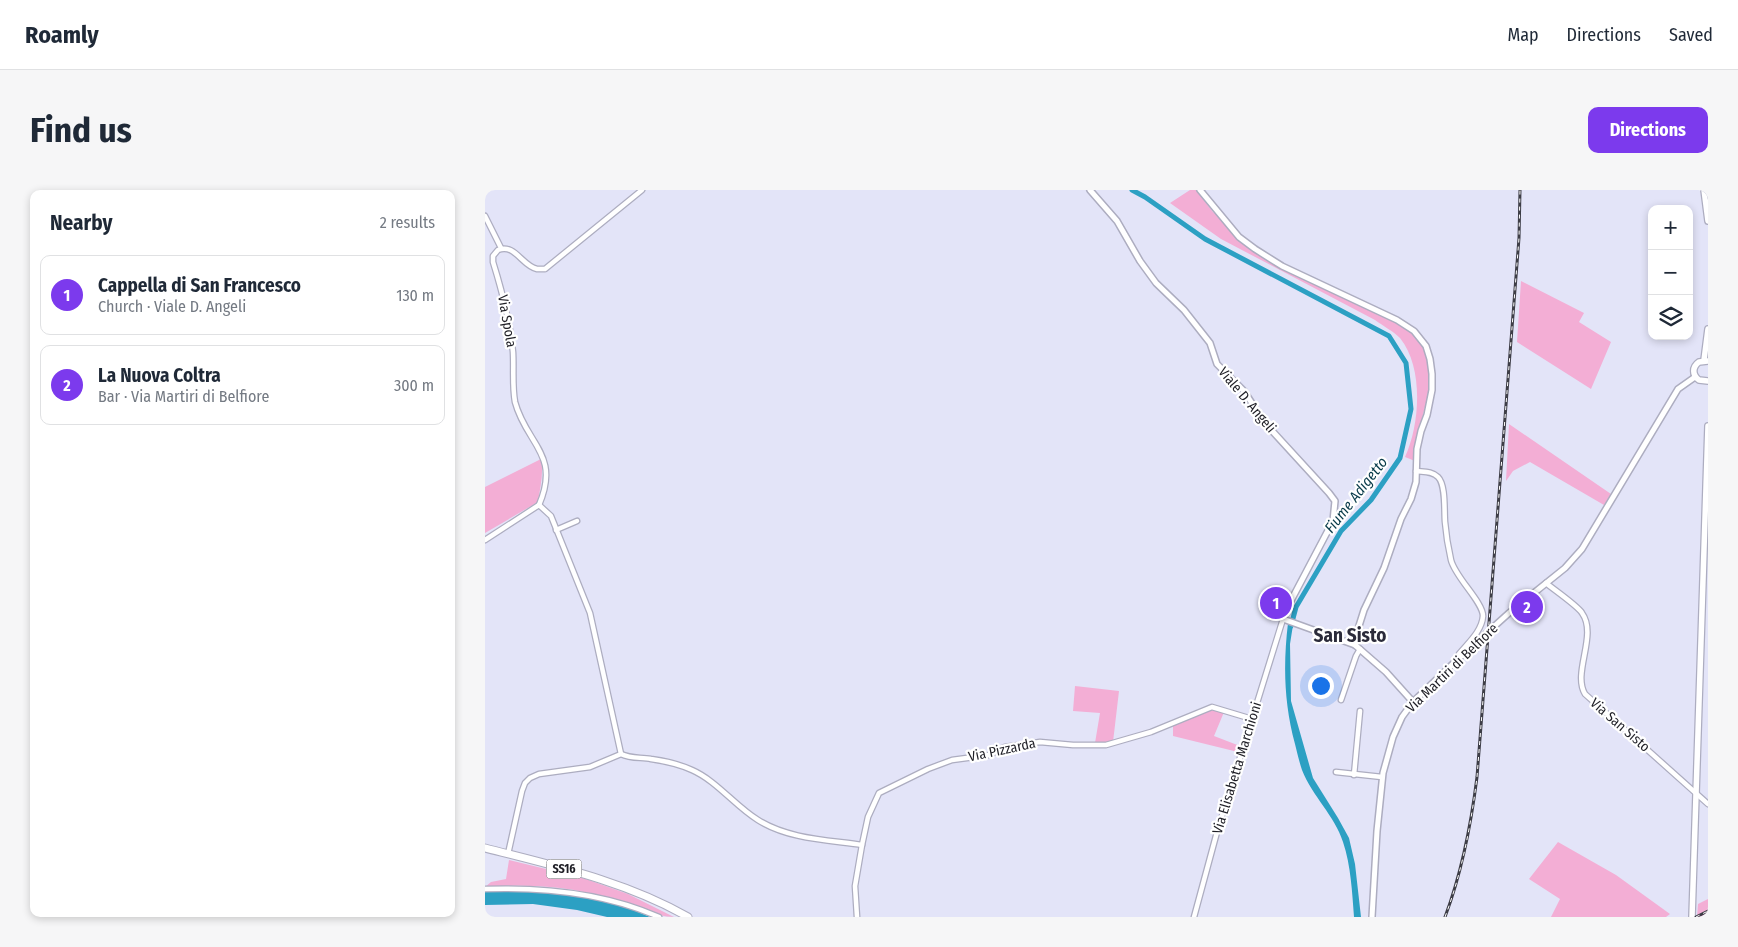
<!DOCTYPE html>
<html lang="en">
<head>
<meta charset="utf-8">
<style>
	body { margin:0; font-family:"Fira Sans Condensed",sans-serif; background:#f6f6f7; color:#1f2937 }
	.controls { position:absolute; right:15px; top:15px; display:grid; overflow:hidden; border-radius:10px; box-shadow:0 2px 8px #0003 }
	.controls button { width:45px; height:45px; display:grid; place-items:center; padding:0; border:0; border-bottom:1px solid #e0e1e3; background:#fff; color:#1f2937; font:25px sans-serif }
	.you { position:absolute; left:835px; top:495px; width:18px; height:18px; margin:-12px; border:4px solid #fff; border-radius:50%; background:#1a73e8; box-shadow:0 0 0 8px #1a73e833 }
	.badge { display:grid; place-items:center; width:32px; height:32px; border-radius:50%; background:#7c3aed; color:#fff; font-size:16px; font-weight:700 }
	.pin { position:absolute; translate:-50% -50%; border:2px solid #fff; box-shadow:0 1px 5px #0006 }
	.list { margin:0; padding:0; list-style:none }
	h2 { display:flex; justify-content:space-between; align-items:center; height:65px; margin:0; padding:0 20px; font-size:21px }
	h2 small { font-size:16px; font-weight:400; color:#747a83 }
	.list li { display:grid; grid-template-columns:32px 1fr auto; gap:15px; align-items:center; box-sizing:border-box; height:80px; margin:0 10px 10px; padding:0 10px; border:1px solid #e0e1e3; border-radius:10px }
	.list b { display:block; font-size:19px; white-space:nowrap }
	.list p { margin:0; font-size:16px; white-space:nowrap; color:#747a83 }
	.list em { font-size:16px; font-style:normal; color:#747a83 }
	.icon { flex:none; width:28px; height:28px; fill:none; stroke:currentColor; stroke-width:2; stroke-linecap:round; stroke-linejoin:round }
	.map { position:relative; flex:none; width:1223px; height:727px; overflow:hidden; border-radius:10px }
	header { display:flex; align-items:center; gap:30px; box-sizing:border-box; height:70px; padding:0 25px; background:#fff; border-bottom:1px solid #e0e1e3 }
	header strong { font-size:24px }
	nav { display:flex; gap:28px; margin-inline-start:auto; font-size:18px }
	.intro { display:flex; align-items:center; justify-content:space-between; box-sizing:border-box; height:120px; padding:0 30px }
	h1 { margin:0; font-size:35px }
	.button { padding:12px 22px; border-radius:10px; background:#7c3aed; color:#fff; font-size:18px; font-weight:700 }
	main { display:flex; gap:30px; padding:0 30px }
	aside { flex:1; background:#fff; border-radius:10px; box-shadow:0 2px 8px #0003 }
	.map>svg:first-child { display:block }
	.green { fill:#f3aed5 }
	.water { fill:#2ca0c3 }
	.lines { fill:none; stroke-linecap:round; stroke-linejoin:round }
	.canal { stroke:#2ca0c3; stroke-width:5 }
	.minor-casing { stroke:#adadc0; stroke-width:7 }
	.tertiary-casing { stroke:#adadc0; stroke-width:8 }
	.secondary-casing { stroke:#adadc0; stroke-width:8 }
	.primary-casing { stroke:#adadc0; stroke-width:9 }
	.minor { stroke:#fff; stroke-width:4.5 }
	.tertiary { stroke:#fff; stroke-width:5 }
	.secondary { stroke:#fff; stroke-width:5.5 }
	.primary { stroke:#fff; stroke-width:7 }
	.rail-casing { stroke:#3d3d46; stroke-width:3 }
	.rail { stroke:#fff; stroke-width:1; stroke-dasharray:4; stroke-linecap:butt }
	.labels { text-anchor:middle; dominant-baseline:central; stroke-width:4.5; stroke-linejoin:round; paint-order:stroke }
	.shield { fill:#fff; stroke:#626267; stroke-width:1 }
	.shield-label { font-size:12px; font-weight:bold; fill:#1f1f26 }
	.street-label { font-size:14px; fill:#1f1f26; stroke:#fff }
	.water-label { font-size:15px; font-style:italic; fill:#083a49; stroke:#fff }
	.district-label { font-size:19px; font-weight:bold; fill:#2b2b3a; stroke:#fff }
</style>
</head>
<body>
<header>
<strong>Roamly</strong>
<nav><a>Map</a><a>Directions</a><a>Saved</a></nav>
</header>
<div class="intro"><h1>Find us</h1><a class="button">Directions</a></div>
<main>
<aside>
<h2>Nearby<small>2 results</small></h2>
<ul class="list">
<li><span class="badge">1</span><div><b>Cappella di San Francesco</b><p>Church · Viale D. Angeli</p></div><em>130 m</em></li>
<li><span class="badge">2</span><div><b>La Nuova Coltra</b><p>Bar · Via Martiri di Belfiore</p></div><em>300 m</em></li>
</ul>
</aside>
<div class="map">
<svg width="1223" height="727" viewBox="0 0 1223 727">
	<rect width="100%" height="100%" fill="#e3e4f8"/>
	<g class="green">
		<path d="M705 0H711L728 22 743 33 762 51 790 71 907 128 926 140 939 155 946 184 944 201 932 248 930 271 920 267C935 234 939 178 915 148 908 141 898 136 890 130L736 49 685 13Z"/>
		<path d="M1036 91 1099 123 1094 132 1126 152 1106 199 1032 152Z"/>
		<path d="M1024 234 1126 304 1119 315 1045 272 1028 281 1021 291Z"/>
		<path d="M56 269C59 283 55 298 53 312L0 343V297Z"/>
		<path d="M590 496 634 501 628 552 610 553 615 523 588 521Z"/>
		<path d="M727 519 739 522 729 546 755 556 753 562 688 546V532L716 521 719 523Z"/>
		<path d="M1073 652 1131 685 1185 724 1181 727H1066L1075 709 1044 689Z"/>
		<path d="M24 670 98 688 143 704 189 727C170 727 152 716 134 711 119 708 104 703 89 700 59 695 30 695 0 697L6 692 21 689Z"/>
		<path d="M1223 709V727H1212L1213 714Z"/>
	</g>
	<g class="water">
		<path d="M803 433 808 435 805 454 806 511 828 588 853 628 864 648 870 674 876 727H869C867 702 866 676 858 652 850 626 827 606 817 580 814 571 812 562 810 554 799 513 798 475 803 433Z"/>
		<path d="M8 700C28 701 48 700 67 701 99 704 137 714 165 727H122L92 720 48 714 0 715V701Z"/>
	</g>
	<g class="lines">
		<path class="canal" d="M647 0 660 7 720 49 904 146 921 173 926 219 915 268 886 310 856 341 811 417 806 436"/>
		<g class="minor-casing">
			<g id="minor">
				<path d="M0 26 16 58"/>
				<path d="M931 281C939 282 947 281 953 287 961 295 959 320 960 332 961 344 963 357 966 370 970 387 998 412 998 426 997 441 983 453 974 464L973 469"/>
				<path d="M54 315C76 264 41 254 30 212 27 196 29 178 28 162 25 131 17 101 8 72V66L13 60C30 53 37 76 52 79 55 79 57 79 60 79L157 0"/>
				<path d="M54 315 66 326 105 423 136 564"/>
				<path d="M71 340 92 331"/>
				<path d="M0 350 54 315"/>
				<path d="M1061 393C1068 399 1093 416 1097 423 1113 445 1087 483 1100 504L1223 614"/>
				<path d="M856 510 871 466 875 459"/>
				<path d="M851 582 897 587"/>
				<path d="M869 585 875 521"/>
				<path d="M23 664 37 601 40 593 45 588 54 584 105 577 136 564C146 569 156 567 166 569 180 571 194 574 207 580 232 591 250 616 273 630 303 649 343 650 377 655"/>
				<path d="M0 699C59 697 120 703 174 727"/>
				<path d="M372 727 370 696 377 655 383 627 394 603 443 579 467 570 504 565 520 557 555 552 588 555H621L666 542 727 517 767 529"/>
				<path d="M709 727 732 642 798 429"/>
			</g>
		</g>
		<g class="tertiary-casing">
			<g id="tertiary">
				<path d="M605 0 632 31 655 71 671 93 699 120 725 153 732 174 759 201 779 232 844 303 850 311 848 331 800 422 798 429 870 455 901 482 928 512"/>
				<path d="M715 0 754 47 770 59 797 76 912 130 929 141 941 156 945 169 947 184V200L942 225 936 241 932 259 931 292 926 309 916 329 899 378 879 420 873 439 870 455"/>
				<path d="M887 727 892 641 898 583 908 547 917 527 928 512 973 469 1024 423 1080 378 1097 359 1193 199 1210 187"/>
			</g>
		</g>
		<g class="secondary-casing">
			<g id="secondary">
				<path d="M1219 0 1223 31"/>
				<path d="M1219 170 1223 139"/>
				<path d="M1223 171 1214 172C1207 177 1207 185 1214 190L1223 191"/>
				<path d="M1207 727 1223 236"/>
			</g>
		</g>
		<g class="primary-casing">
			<path id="primary" d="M0 658C70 676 140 691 203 727"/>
		</g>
		<use href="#minor" class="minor"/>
		<use href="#tertiary" class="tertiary"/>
		<use href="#secondary" class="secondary"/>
		<use href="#primary" class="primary"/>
		<g class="rail-casing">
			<g id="rail">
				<path d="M960 727C977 682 986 635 992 587L1034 48 1035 0"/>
				<path d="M1211 727 1223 721"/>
			</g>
		</g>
		<use href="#rail" class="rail"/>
	</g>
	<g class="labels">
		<rect class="shield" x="61.5" y="669.5" width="35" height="19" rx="4"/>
		<g class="shield-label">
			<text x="79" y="679">SS16</text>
		</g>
		<g class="street-label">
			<text transform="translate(22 131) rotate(80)">Via Spola</text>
			<text transform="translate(762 210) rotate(50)">Viale D. Angeli</text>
			<text transform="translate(967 478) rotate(-44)">Via Martiri di Belfiore</text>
			<text transform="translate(1135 535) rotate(41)">Via San Sisto</text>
			<text transform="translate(517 560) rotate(-12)">Via Pizzarda</text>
			<text transform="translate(752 578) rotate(-73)">Via Elisabetta Marchioni</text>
		</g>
		<g class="water-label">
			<text transform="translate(871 305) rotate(-52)">Fiume Adigetto</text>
		</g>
		<g class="district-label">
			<text x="865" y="445">San Sisto</text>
		</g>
	</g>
</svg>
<div class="controls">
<button>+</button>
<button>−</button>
<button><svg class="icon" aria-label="layers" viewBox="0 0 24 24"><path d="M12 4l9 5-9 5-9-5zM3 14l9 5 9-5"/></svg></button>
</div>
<div class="you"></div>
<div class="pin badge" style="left:791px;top:413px">1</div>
<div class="pin badge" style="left:1042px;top:417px">2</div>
</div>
</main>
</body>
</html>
